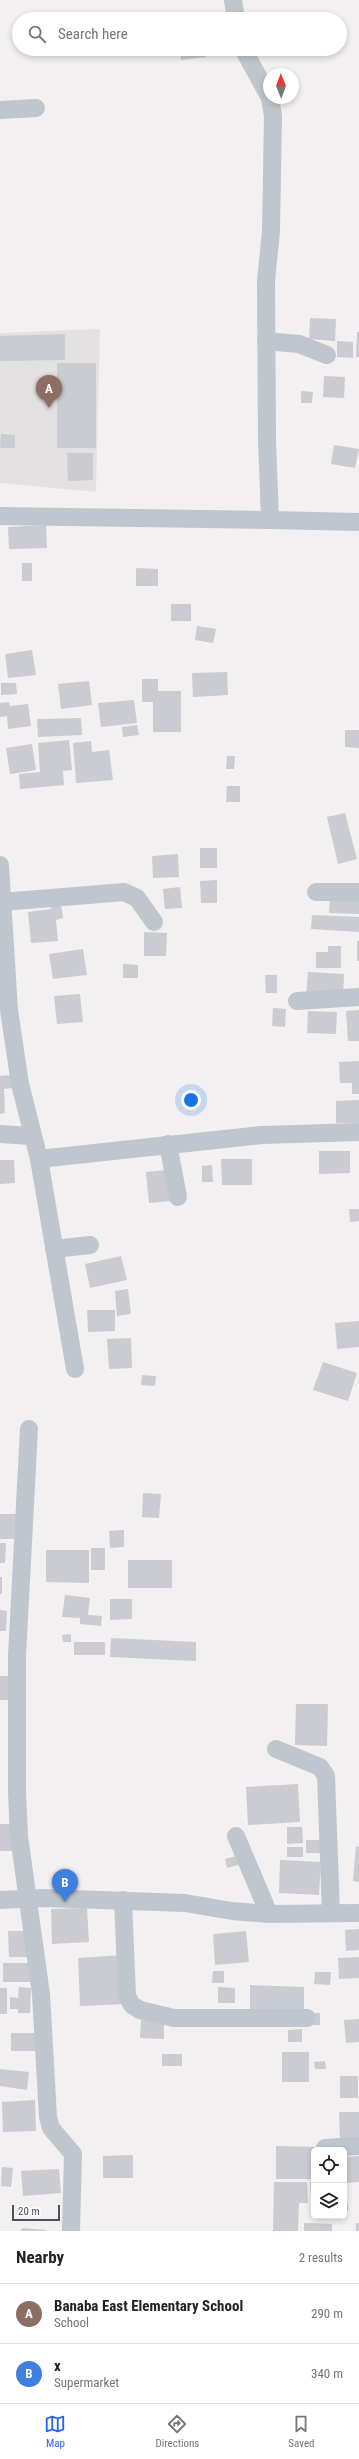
<!DOCTYPE html>
<html lang="en">
<head>
<meta charset="utf-8">
<style>
	body { margin:0; font-family:"Roboto Condensed",sans-serif; background:#f6f6f6; color:#222 }
	.controls { position:absolute; right:12px; bottom:12px; display:grid; overflow:hidden; border-radius:6px; box-shadow:0 2px 6px #0003 }
	.controls button { width:36px; height:36px; display:grid; place-items:center; padding:0; border:0; border-bottom:1px solid #e0e0e0; background:#fff; color:#222; font:20px sans-serif }
	.compass { position:absolute; left:263px; top:68px; width:36px; height:36px; border-radius:50%; background:#fff; box-shadow:0 2px 6px #0003; rotate:359deg }
	.scale { position:absolute; left:12px; bottom:10px; width:48px; box-sizing:border-box; padding-left:4px; border:2px solid #49525b; border-top:0; font-size:11px; line-height:14px; white-space:nowrap; color:#49525b; -webkit-text-stroke:3px #fff; paint-order:stroke }
	.you { position:absolute; left:191px; top:1100px; width:14px; height:14px; margin:-10px; border:3px solid #fff; border-radius:50%; background:#1a73e8; box-shadow:0 0 0 6px #1a73e833 }
	.badge { display:grid; place-items:center; width:26px; height:26px; border-radius:50%; background:#2563eb; color:#fff; font-size:13px; font-weight:700 }
	.pin { position:absolute; translate:-50% -33px; filter:drop-shadow(0 1px 2px #0008) }
	.pin::after { content:''; position:absolute; top:21px; width:14px; height:12px; background:inherit; clip-path:polygon(0 0,100% 0,50% 100%) }
	.list { margin:0; padding:0; list-style:none }
	h2 { display:flex; justify-content:space-between; align-items:center; height:52px; margin:0; padding:0 16px; font-size:17px }
	h2 small { font-size:13px; font-weight:400; color:#767676 }
	.list li { display:grid; grid-template-columns:26px 1fr auto; gap:12px; align-items:center; box-sizing:border-box; height:60px; padding:0 16px; border-top:1px solid #e0e0e0 }
	.list b { display:block; font-size:15px; white-space:nowrap }
	.list p { margin:0; font-size:13px; white-space:nowrap; color:#767676 }
	.list em { font-size:13px; font-style:normal; color:#767676 }
	.icon { flex:none; width:22px; height:22px; fill:none; stroke:currentColor; stroke-width:2; stroke-linecap:round; stroke-linejoin:round }
	.map { position:relative; flex:none; width:359px; height:2231px; overflow:hidden }
	.search { position:absolute; background:#fff; box-shadow:0 2px 6px #0003; left:12px; right:12px; top:12px; height:44px; display:flex; align-items:center; gap:10px; box-sizing:border-box; padding:0 14px; border-radius:22px; color:#767676; font-size:15px }
	.sheet { height:172px; background:#fff }
	nav { display:flex; justify-content:space-around; align-items:center; box-sizing:border-box; height:56px; border-top:1px solid #e0e0e0; background:#fff; font-size:11px; color:#767676 }
	nav a { display:grid; justify-items:center; gap:2px }
	nav .on { color:#2563eb }
	.map>svg:first-child { display:block }
	.education { fill:#e3e1e1 }
	.building { fill:#caccd1 }
	.lines { fill:none; stroke-linecap:round; stroke-linejoin:round }
	.minor { stroke:#bfc6cd; stroke-width:18 }
</style>
</head>
<body>
<div class="map">
<svg width="359" height="2231" viewBox="0 0 359 2231">
	<rect width="100%" height="100%" fill="#f2f0f0"/>
	<path class="education" d="M100 329 96 492 0 483V333Z"/>
	<g class="building">
		<path d="M180 49H206V57L181 60Z"/>
		<path d="M310 318 336 319 335 341 309 339Z"/>
		<path d="M357 332H359V357H356Z"/>
		<path d="M65 334V360L0 361V336Z"/>
		<path d="M337 341 353 342V358L337 357Z"/>
		<rect x="57" y="363" width="39" height="85"/>
		<path d="M324 376 345 377 344 398 323 397Z"/>
		<path d="M301 391 313 392 312 403H301Z"/>
		<path d="M1 434 15 435V448H0Z"/>
		<path d="M334 445 359 449 355 468 331 464Z"/>
		<path d="M67 453H93V480L68 481Z"/>
		<path d="M46 525 47 548 9 549 8 527Z"/>
		<rect x="22" y="563" width="10" height="18"/>
		<path d="M136 568 158 569V586H136Z"/>
		<rect x="171" y="604" width="20" height="17"/>
		<path d="M197 626 216 629 213 643 195 640Z"/>
		<path d="M32 650 36 675 8 678 5 654Z"/>
		<path d="M227 672 228 695 193 697 192 673Z"/>
		<path d="M142 679H158V691H181V732H153V702H142Z"/>
		<path d="M89 681 92 705 61 709 58 684Z"/>
		<path d="M1 683H16L17 694 1 695Z"/>
		<path d="M134 700 137 723 101 727 98 703Z"/>
		<path d="M9 702 10 706 28 704 31 726 8 729 7 716 0 717V703Z"/>
		<path d="M81 718 82 735 38 737 37 719Z"/>
		<path d="M137 725 139 735 123 737 122 727Z"/>
		<path d="M345 730H359V748L345 747Z"/>
		<path d="M69 740 72 770 63 771 64 785 20 789 19 774 40 772 38 743Z"/>
		<path d="M91 741 92 752 109 750 113 780 76 783 73 743Z"/>
		<path d="M32 744 36 770 10 774 6 748Z"/>
		<path d="M227 756H235L234 769H226Z"/>
		<path d="M227 786H240V802H226Z"/>
		<path d="M345 813 357 859 338 864 327 817Z"/>
		<rect x="200" y="848" width="17" height="20"/>
		<path d="M178 854 179 877 153 878 152 856Z"/>
		<path d="M217 880V903H201L200 881Z"/>
		<path d="M180 887 182 908 165 909 163 889Z"/>
		<path d="M330 896 359 897V914L329 913Z"/>
		<path d="M61 903 63 918 56 920 58 941 31 943 28 912 51 909 50 904Z"/>
		<path d="M312 915 359 917V932L311 929Z"/>
		<path d="M144 932 167 933 166 956H144Z"/>
		<rect x="357" y="941" width="2" height="20"/>
		<path d="M328 946H341V968H316V952H328Z"/>
		<path d="M83 949 87 975 53 979 49 954Z"/>
		<path d="M123 964 138 965V978H123Z"/>
		<path d="M308 972 344 974 343 998 306 996Z"/>
		<path d="M265 975H277V993H266Z"/>
		<path d="M80 994 83 1022 57 1024 54 996Z"/>
		<path d="M273 1008 286 1009 285 1027 272 1026Z"/>
		<path d="M359 1010V1041H348L346 1011Z"/>
		<path d="M308 1011 337 1012 336 1034 307 1033Z"/>
		<path d="M359 1061V1094H352V1083H340L339 1062Z"/>
		<path d="M11 1075 12 1088 4 1089 5 1113 0 1114V1076Z"/>
		<path d="M359 1100V1123H336V1101Z"/>
		<path d="M319 1151H350V1173L319 1174Z"/>
		<path d="M221 1159H252V1185H222Z"/>
		<path d="M0 1160H14L15 1183 0 1184Z"/>
		<path d="M212 1165 213 1182H202V1166Z"/>
		<path d="M167 1170 171 1201 149 1203 146 1172Z"/>
		<path d="M349 1209H359V1221L350 1222Z"/>
		<path d="M121 1256 127 1280 90 1288 85 1264Z"/>
		<path d="M128 1289 131 1314 117 1316 115 1291Z"/>
		<path d="M87 1310H115V1331L88 1332Z"/>
		<path d="M359 1321V1347L337 1349 335 1323Z"/>
		<path d="M131 1338 132 1368 109 1369 107 1339Z"/>
		<path d="M323 1362 357 1373 348 1401 313 1390Z"/>
		<path d="M142 1375 156 1376 155 1386 141 1385Z"/>
		<path d="M143 1493 161 1494 159 1518 142 1517Z"/>
		<rect x="0" y="1514" width="19" height="25"/>
		<path d="M124 1530V1547L110 1548 109 1531Z"/>
		<path d="M0 1543H6L5 1563H0Z"/>
		<rect x="91" y="1548" width="14" height="22"/>
		<path d="M46 1550H89V1583L46 1582Z"/>
		<rect x="128" y="1560" width="44" height="28"/>
		<rect x="0" y="1577" width="2" height="17"/>
		<path d="M65 1595 90 1598 88 1615 102 1616 101 1626 80 1624V1618L62 1617Z"/>
		<path d="M110 1599H132V1619L110 1620Z"/>
		<path d="M0 1610 7 1611 6 1631H0Z"/>
		<path d="M71 1634V1642H63L62 1635Z"/>
		<path d="M111 1638 196 1642V1661L110 1657Z"/>
		<rect x="74" y="1642" width="31" height="13"/>
		<path d="M0 1676H13L14 1700H0Z"/>
		<path d="M296 1704H328L327 1746 295 1745Z"/>
		<path d="M298 1784 300 1822 248 1825 246 1787Z"/>
		<rect x="0" y="1824" width="14" height="27"/>
		<path d="M287 1827H302L303 1843 287 1844Z"/>
		<path d="M306 1840H325L326 1853H306Z"/>
		<path d="M356 1846 359 1847V1882L353 1881Z"/>
		<rect x="287" y="1847" width="16" height="10"/>
		<path d="M240 1855 242 1864 227 1868 225 1859Z"/>
		<path d="M280 1860 321 1862 319 1895 279 1893Z"/>
		<path d="M87 1908 89 1942 52 1944 51 1909Z"/>
		<path d="M359 1929V1950L346 1951 345 1930Z"/>
		<path d="M8 1931H29L28 1957H9Z"/>
		<path d="M246 1931 249 1962 215 1965 213 1934Z"/>
		<path d="M124 1955 126 2004 80 2006 78 1958Z"/>
		<path d="M359 1957V1978L339 1979 338 1958Z"/>
		<rect x="3" y="1963" width="32" height="19"/>
		<path d="M213 1971H224V1983H212Z"/>
		<path d="M315 1972H331L330 1985 314 1984Z"/>
		<path d="M250 1985 304 1987V2011L250 2009Z"/>
		<path d="M19 1987 31 1988 30 2013H18V2009H10V1997L18 1998Z"/>
		<path d="M218 1987 235 1988V2003H218Z"/>
		<rect x="0" y="1988" width="7" height="26"/>
		<rect x="308" y="2013" width="12" height="12"/>
		<path d="M359 2019V2042L346 2043 344 2020Z"/>
		<path d="M141 2020 164 2021V2039L140 2038Z"/>
		<path d="M302 2029V2042H288V2030Z"/>
		<rect x="11" y="2033" width="30" height="18"/>
		<rect x="282" y="2052" width="27" height="30"/>
		<rect x="162" y="2054" width="20" height="12"/>
		<path d="M325 2061 326 2069H315L314 2062Z"/>
		<path d="M0 2069 29 2072 27 2090 0 2086Z"/>
		<rect x="340" y="2076" width="18" height="22"/>
		<path d="M35 2100 36 2131 3 2132 2 2102Z"/>
		<path d="M339 2112H359V2140H340Z"/>
		<path d="M276 2146 320 2147V2150H314V2179H276Z"/>
		<path d="M133 2155V2178H103V2156Z"/>
		<path d="M359 2156V2182L344 2183V2157Z"/>
		<path d="M2 2167 13 2168 11 2187 1 2186Z"/>
		<path d="M59 2169 61 2193 23 2196 21 2171Z"/>
		<path d="M274 2182H307L308 2203H299L298 2231H273Z"/>
		<path d="M310 2182H314V2211H312Z"/>
		<rect x="344" y="2204" width="4" height="7"/>
		<path d="M304 2223 332 2224V2231H304Z"/>
		<rect x="356" y="2223" width="3" height="8"/>
		<path d="M22 2228 47 2230 46 2231H21Z"/>
	</g>
	<g class="lines">
		<g class="minor">
			<path d="M233 0 236 19"/>
			<path d="M243 49 269 96"/>
			<path d="M270 98 273 116 271 231 266 281 267 440 270 520 359 522"/>
			<path d="M0 110 36 108"/>
			<path d="M266 341 299 344 327 355"/>
			<path d="M0 516 270 520"/>
			<path d="M0 865 9 1010 20 1084 39 1159 75 1369"/>
			<path d="M316 892H359"/>
			<path d="M2 902 124 892 137 898 154 922"/>
			<path d="M297 1001 359 997"/>
			<path d="M0 1134 31 1136"/>
			<path d="M168 1144 178 1197"/>
			<path d="M39 1159 262 1135 359 1132"/>
			<path d="M54 1249 90 1245"/>
			<path d="M29 1429 17 1656V1792L19 1836 41 1994 48 2117 51 2128 73 2154 71 2231"/>
			<path d="M276 1749 320 1767 326 1776 331 1913"/>
			<path d="M236 1836 269 1914"/>
			<path d="M0 1900 44 1898 185 1903 232 1911 269 1914 359 1913"/>
			<path d="M123 1900 127 1996 132 2005 140 2010 174 2018H307"/>
			<path d="M325 2148 359 2146"/>
		</g>
	</g>
</svg>
<div class="controls">
<button><svg class="icon" aria-label="locate" viewBox="0 0 24 24"><circle cx="12" cy="12" r="6"/><path d="M12 2v4M12 18v4M2 12h4M18 12h4"/></svg></button>
<button><svg class="icon" aria-label="layers" viewBox="0 0 24 24"><path d="M12 4l9 5-9 5-9-5zM3 14l9 5 9-5"/></svg></button>
</div>
<svg class="compass" viewBox="-18 -18 36 36"><path d="M0-13l5 13h-10z" fill="#e53935"/><path d="M0 13l5-13h-10z" fill="#767676"/></svg>
<div class="scale">20 m</div>
<div class="you"></div>
<div class="pin badge" style="left:49px;top:408px;background:#8d6e63">A</div>
<div class="pin badge" style="left:65px;top:1902px;background:#3f7fe0">B</div>
<div class="search"><svg class="icon" aria-label="search" viewBox="0 0 24 24"><circle cx="10" cy="10" r="6"/><path d="M15 15l6 6"/></svg>Search here</div>
</div>
<section class="sheet">
<h2>Nearby<small>2 results</small></h2>
<ul class="list">
<li><span class="badge" style="background:#8d6e63">A</span><div><b>Banaba East Elementary School</b><p>School</p></div><em>290 m</em></li>
<li><span class="badge" style="background:#3f7fe0">B</span><div><b>x</b><p>Supermarket</p></div><em>340 m</em></li>
</ul>
</section>
<nav>
<a class="on"><svg class="icon" aria-label="map" viewBox="0 0 24 24"><path d="M3 6l6-2 6 2 6-2v14l-6 2-6-2-6 2zM9 4v14M15 6v14"/></svg>Map</a>
<a><svg class="icon" aria-label="directions" viewBox="0 0 24 24"><path d="M12 3l9 9-9 9-9-9zM9 14v-3h6M13 9l2 2-2 2"/></svg>Directions</a>
<a><svg class="icon" aria-label="saved" viewBox="0 0 24 24"><path d="M7 4h10v16l-5-4-5 4z"/></svg>Saved</a>
</nav>
</body>
</html>
